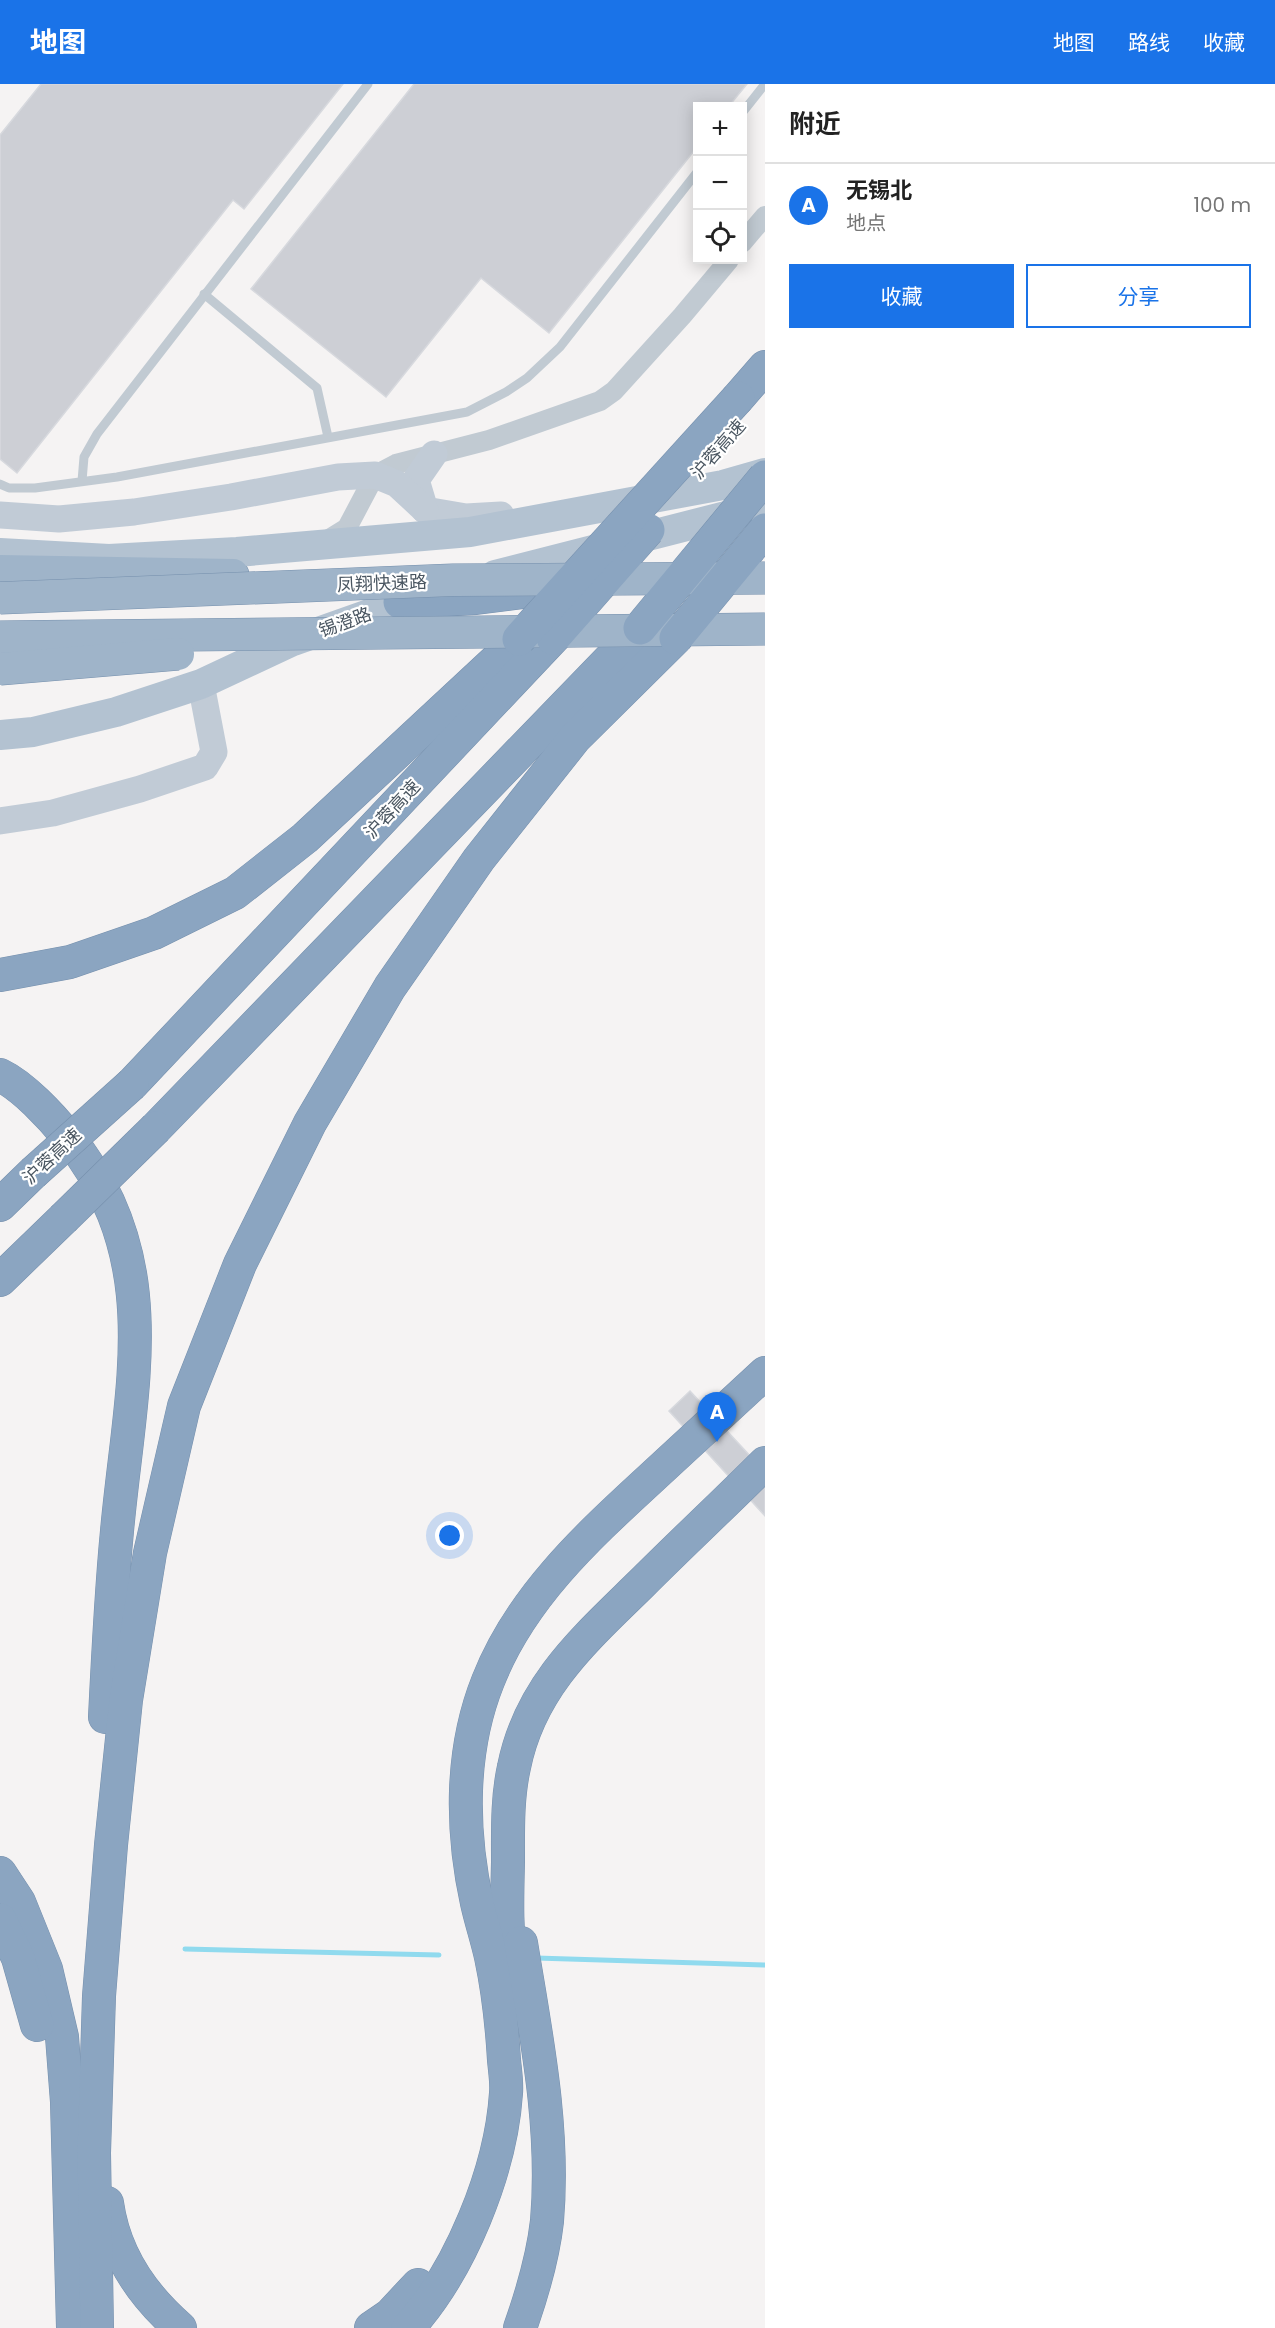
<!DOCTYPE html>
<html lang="zh">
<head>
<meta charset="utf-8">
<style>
	body { margin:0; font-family:Poppins,"Noto Sans SC",sans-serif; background:#f6f6f6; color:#222 }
	.controls { position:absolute; right:18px; top:18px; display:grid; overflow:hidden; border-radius:0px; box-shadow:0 3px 15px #0003 }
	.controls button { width:54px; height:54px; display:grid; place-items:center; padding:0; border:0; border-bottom:2px solid #e0e0e0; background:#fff; color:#222; font:30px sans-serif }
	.you { position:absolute; left:450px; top:1452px; width:21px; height:21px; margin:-15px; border:4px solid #fff; border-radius:50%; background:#1a73e8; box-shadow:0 0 0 9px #1a73e833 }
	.badge { display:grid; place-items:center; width:39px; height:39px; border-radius:50%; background:#1a73e8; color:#fff; font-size:20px; font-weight:700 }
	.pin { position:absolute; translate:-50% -50px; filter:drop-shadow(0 2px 3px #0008) }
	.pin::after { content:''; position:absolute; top:32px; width:21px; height:18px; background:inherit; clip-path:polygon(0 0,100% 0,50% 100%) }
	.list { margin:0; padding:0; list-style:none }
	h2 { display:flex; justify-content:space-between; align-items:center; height:78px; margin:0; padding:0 24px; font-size:26px }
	h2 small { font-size:20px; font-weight:400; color:#767676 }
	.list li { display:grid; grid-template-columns:39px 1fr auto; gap:18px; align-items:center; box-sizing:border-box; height:84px; padding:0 24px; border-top:2px solid #e0e0e0 }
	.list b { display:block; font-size:22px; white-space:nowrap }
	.list p { margin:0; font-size:20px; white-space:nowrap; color:#767676 }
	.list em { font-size:20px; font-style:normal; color:#767676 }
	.actions { display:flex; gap:12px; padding:18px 24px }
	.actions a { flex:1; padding:14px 0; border:2px solid #1a73e8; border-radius:0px; text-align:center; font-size:21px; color:#1a73e8 }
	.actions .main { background:#1a73e8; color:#fff }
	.icon { flex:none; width:33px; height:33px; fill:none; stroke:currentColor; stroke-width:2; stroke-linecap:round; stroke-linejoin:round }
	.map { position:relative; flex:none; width:765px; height:2244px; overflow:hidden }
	header { display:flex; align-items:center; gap:36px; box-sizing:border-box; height:84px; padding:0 30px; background:#1a73e8; color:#fff }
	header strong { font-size:28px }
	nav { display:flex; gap:33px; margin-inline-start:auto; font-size:21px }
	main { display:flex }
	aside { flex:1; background:#fff }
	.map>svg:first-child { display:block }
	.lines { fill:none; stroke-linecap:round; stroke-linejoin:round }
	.stream { stroke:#90daee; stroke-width:5 }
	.building { fill:#cdcfd5; stroke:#d7d9de; stroke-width:1.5 }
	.trunk-casing { stroke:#7690ad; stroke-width:33 }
	.motorway-casing { stroke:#7690ad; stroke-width:34 }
	.service { stroke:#c1cad2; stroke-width:9 }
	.minor { stroke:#c1cad2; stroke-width:20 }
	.secondary { stroke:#c1cbd6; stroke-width:27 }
	.primary { stroke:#b3c2d1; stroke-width:30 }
	.trunk { stroke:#9fb4c9; stroke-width:32 }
	.motorway { stroke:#8ba5c1; stroke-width:33 }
	.trunk-bridge-casing { stroke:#7690ad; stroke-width:33; stroke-linecap:butt }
	.motorway-bridge-casing { stroke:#7690ad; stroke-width:34; stroke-linecap:butt }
	.trunk-bridge { stroke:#9fb4c9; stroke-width:32 }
	.motorway-bridge { stroke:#8ba5c1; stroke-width:33 }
	.labels { text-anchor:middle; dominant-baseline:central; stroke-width:4.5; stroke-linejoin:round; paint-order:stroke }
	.street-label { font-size:18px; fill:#4a5661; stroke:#fff }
</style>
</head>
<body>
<header>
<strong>地图</strong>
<nav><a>地图</a><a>路线</a><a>收藏</a></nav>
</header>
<main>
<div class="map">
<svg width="765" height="2244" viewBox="0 0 765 2244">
	<rect width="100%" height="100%" fill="#f5f3f3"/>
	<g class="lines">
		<g class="stream">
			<path d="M185 1865 439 1871"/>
			<path d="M536 1874 765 1881"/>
		</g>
	</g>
	<g class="building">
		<path d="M41 0H343L244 125 233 116 17 389 0 375V51Z"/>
		<path d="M414 0H747L729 22H698V62L549 249 481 194 386 313 251 205Z"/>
		<path d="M690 1307 765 1388V1432L669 1327Z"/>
	</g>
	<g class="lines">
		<g class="trunk-casing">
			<path id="trunk" d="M0 487 233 491"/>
		</g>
		<g class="motorway-casing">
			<g id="motorway">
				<path d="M738 314 765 283"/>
				<path d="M400 518 476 514 539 506"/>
				<path d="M0 891 70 878 154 849 235 809 305 754 519 555"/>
				<path d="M0 991C23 1002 51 1032 67 1052 168 1175 130 1303 117 1447 111 1509 108 1571 105 1633"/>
				<path d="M132 1000 553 554"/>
				<path d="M156 1044 640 544"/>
				<path d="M0 1121 33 1089"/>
				<path d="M0 1196 63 1135"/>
				<path d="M0 1789 19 1818 46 1885 62 1953 67 2018 73 2244"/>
				<path d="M0 1836 18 1874 37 1941"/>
				<path d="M512 1887C506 1850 507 1815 508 1778 508 1747 507 1714 514 1683 530 1602 586 1554 641 1500 682 1459 724 1420 765 1379"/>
				<path d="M107 2119C114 2170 142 2211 180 2244"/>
				<path d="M97 2244 94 2069 99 1912 111 1761 126 1616 150 1469 184 1322 240 1180 310 1039 390 903 479 775 575 654 676 554"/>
				<path d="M371 2244 390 2231 418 2201"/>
				<path d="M408 2244C460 2187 501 2087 506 2009 507 1999 505 1987 504 1976 502 1942 498 1906 491 1873 487 1855 481 1837 477 1819 461 1746 460 1667 488 1597 520 1515 585 1455 648 1397 687 1361 726 1325 765 1289"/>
				<path d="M520 2244C532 2210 543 2173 547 2137 555 2043 536 1951 521 1859"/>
			</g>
		</g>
		<g class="service">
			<path d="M742 29 765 0"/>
			<path d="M204 210 317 304 328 353"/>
			<path d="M82 397 84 373 97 350 368 0"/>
			<path d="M0 400 9 404H35L117 393 467 328 506 308 527 294 560 263 698 87"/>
		</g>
		<g class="minor">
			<path d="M742 159 765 132"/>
			<path d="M326 457 347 444 375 391 396 380 489 356 600 317 614 307 682 232 729 176"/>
		</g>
		<g class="secondary">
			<path d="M434 370 416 396 425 426 466 433 501 431"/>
			<path d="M0 431 59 435 134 428 231 413 338 393 375 391 397 400 425 426"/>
			<path d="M0 737 53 729 140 705 205 683 214 668 201 600"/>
		</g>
		<g class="primary">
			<path d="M0 469 109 475 237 468 470 448 723 401 765 389"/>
			<path d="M495 491 765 422"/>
			<path d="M0 651 33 648 116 628 201 600 293 557 423 511"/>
		</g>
		<use href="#trunk" class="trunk"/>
		<use href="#motorway" class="motorway"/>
		<g class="trunk-bridge-casing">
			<g id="trunk-bridge">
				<path d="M0 514 453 496 765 494"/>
				<path d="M0 553 765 545"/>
				<path d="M0 585 178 570"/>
			</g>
		</g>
		<g class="motorway-bridge-casing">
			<g id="motorway-bridge">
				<path d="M640 544 765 393"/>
				<path d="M553 554 648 446"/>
				<path d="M676 554 765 446"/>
				<path d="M519 555 738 314"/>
				<path d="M33 1089 132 1000"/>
				<path d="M63 1135 156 1044"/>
			</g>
		</g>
		<use href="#trunk-bridge" class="trunk-bridge"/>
		<use href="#motorway-bridge" class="motorway-bridge"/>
	</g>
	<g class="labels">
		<g class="street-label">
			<text transform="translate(718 365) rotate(-49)">沪蓉高速</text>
			<text transform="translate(382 499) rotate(-2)">凤翔快速路</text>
			<text transform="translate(345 538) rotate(-20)">锡澄路</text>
			<text transform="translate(392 725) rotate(-47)">沪蓉高速</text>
			<text transform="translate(52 1072) rotate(-43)">沪蓉高速</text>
		</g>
	</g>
</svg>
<div class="controls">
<button>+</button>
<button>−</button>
<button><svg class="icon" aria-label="locate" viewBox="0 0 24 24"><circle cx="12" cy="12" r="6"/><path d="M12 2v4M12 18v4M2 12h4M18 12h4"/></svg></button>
</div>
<div class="you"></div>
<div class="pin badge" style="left:717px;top:1358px">A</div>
</div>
<aside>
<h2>附近<small></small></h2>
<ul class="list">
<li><span class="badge">A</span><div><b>无锡北</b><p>地点</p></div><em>100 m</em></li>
</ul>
<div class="actions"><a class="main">收藏</a><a>分享</a></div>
</aside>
</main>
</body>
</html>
